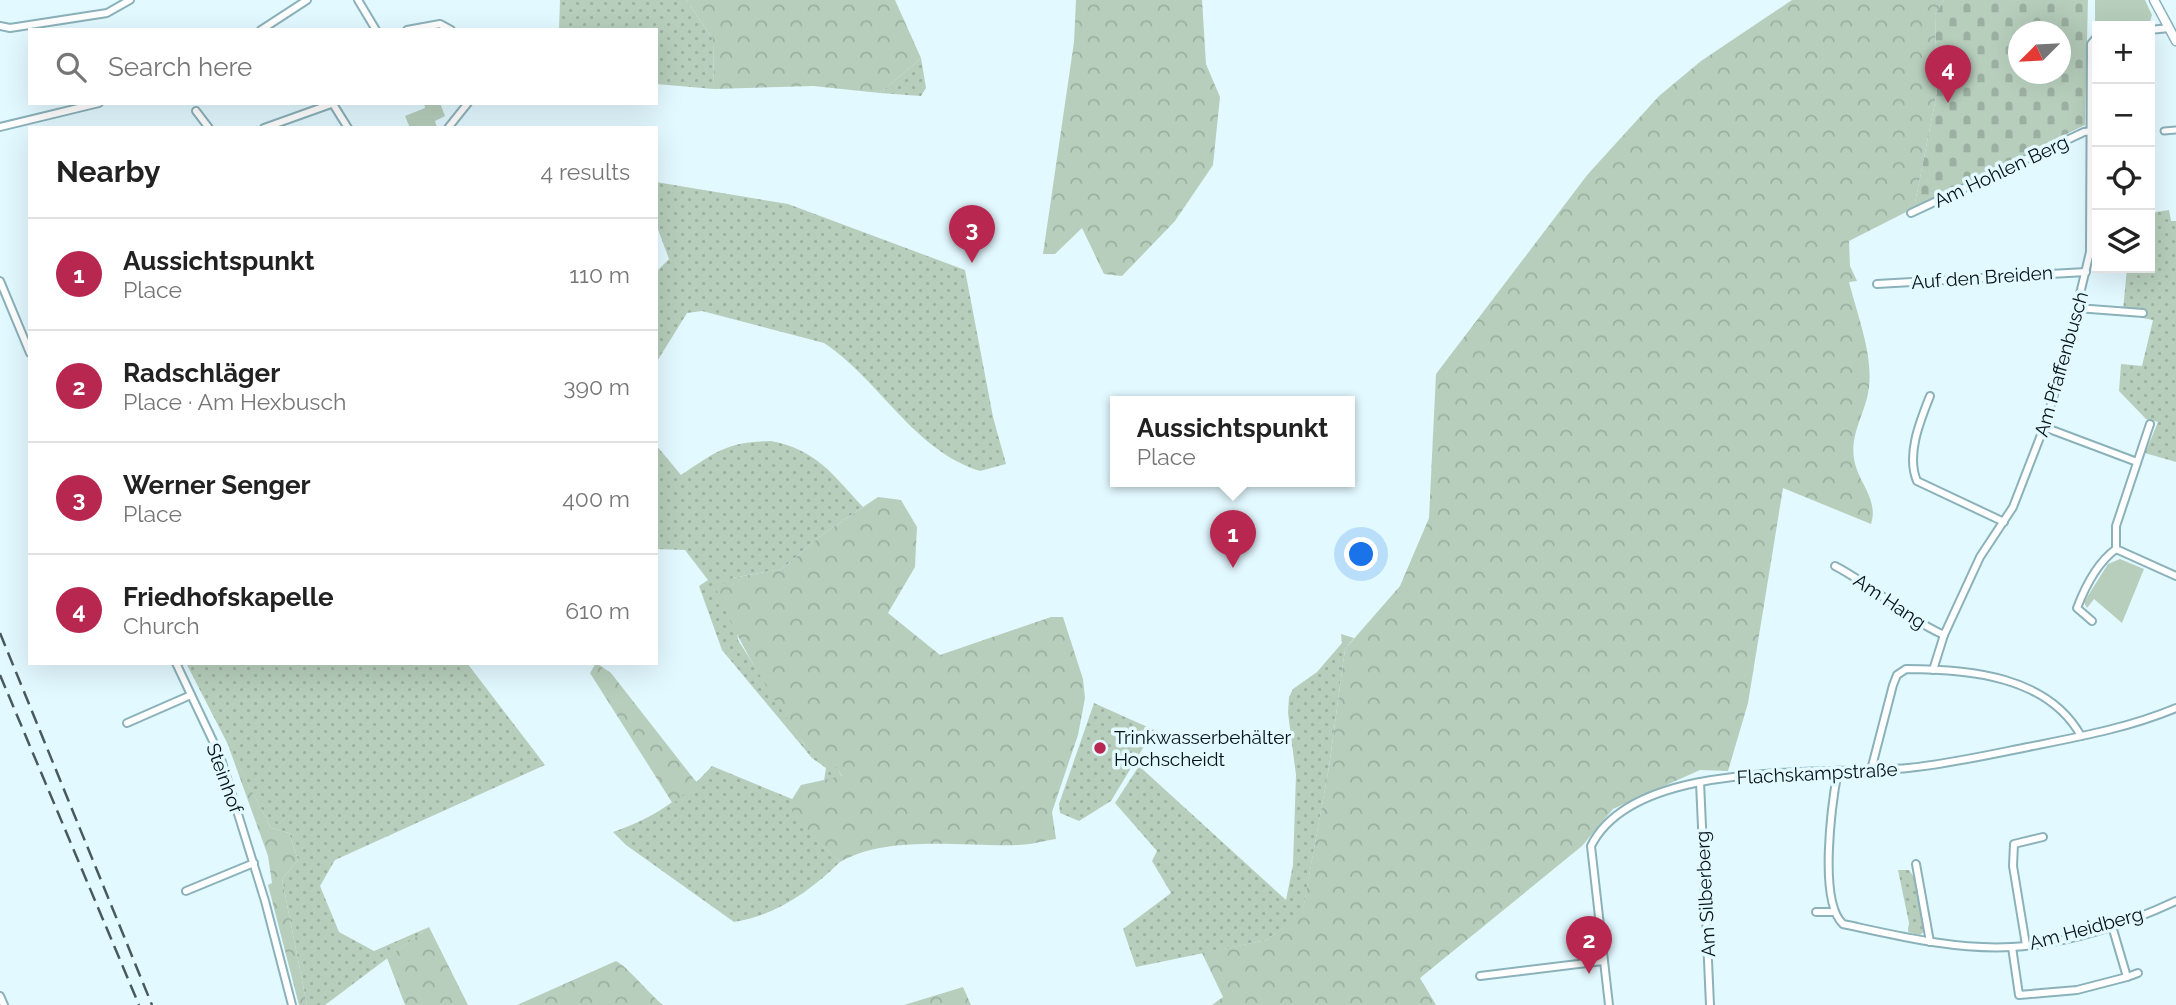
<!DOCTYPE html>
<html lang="en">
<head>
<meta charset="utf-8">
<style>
	body { margin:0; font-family:Raleway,sans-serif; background:#f6f6f6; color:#222 }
	.controls { position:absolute; right:21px; top:21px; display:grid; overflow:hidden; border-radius:0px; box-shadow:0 7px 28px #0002 }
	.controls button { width:63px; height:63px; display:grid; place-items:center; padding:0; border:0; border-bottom:2px solid #e0e0e0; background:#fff; color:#222; font:35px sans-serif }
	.compass { position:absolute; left:2008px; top:21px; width:63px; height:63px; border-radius:50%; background:#fff; box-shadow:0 7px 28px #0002; rotate:246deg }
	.you { position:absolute; left:1362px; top:555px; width:24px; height:24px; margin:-18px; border:5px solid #fff; border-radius:50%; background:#1a73e8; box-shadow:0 0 0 10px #1a73e833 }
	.badge { display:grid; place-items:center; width:46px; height:46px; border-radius:50%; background:#b72750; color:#fff; font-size:23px; font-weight:700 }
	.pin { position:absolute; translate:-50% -58px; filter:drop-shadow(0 2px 4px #0008) }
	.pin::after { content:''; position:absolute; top:37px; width:24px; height:21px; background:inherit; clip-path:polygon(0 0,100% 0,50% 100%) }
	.popup { position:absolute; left:1110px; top:396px; width:245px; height:91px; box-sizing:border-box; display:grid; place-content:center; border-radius:0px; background:#fff; filter:drop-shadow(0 2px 5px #0005); font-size:23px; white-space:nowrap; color:#767676 }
	.popup b { font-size:26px; color:#222 }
	.popup::after { content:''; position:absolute; left:50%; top:100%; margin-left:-14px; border:14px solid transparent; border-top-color:#fff }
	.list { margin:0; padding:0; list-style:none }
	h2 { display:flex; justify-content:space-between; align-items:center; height:91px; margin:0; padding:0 28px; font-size:30px }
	h2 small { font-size:23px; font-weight:400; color:#767676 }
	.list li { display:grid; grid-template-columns:46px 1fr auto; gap:21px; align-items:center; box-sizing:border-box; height:112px; padding:0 28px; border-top:2px solid #e0e0e0 }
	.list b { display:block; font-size:26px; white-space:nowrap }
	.list p { margin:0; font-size:23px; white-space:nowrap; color:#767676 }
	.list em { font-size:23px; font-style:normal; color:#767676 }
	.icon { flex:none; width:38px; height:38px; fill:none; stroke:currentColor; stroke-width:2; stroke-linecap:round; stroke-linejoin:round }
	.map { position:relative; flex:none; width:2176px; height:1005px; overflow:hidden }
	.search { position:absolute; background:#fff; box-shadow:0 7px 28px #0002; left:28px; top:28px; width:630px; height:77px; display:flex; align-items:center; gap:18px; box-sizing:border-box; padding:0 24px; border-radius:0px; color:#767676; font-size:26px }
	.panel { position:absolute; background:#fff; box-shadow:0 7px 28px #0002; left:28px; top:126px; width:630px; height:539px; border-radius:0px }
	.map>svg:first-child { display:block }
	.grass { fill:url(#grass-dots) }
	.forest { fill:url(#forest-crowns) }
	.cemetery { fill:url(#cemetery-stones); fill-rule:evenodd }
	.park { fill:#b7cebc }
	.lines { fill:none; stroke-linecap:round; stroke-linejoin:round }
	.pedestrian-casing { stroke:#8bb1ba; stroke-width:9 }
	.minor-casing { stroke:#8bb1ba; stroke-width:10 }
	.tertiary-casing { stroke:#8bb1ba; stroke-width:11 }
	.pedestrian { stroke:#fff; stroke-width:5 }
	.minor { stroke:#fff; stroke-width:6 }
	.tertiary { stroke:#fff; stroke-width:8 }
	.rail { stroke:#495a5e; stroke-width:2.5; stroke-dasharray:14 7; stroke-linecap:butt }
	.poi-dot { fill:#b72750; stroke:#e2f9ff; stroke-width:2.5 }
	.labels { text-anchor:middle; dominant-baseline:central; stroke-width:7; stroke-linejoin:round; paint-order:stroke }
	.street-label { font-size:19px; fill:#051316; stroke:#e2f9ff }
	.poi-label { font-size:19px; fill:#051316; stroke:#e2f9ff; text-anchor:start }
</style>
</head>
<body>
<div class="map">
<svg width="2176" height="1005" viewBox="0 0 2176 1005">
	<defs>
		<pattern id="grass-dots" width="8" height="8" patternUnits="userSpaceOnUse" patternTransform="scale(1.75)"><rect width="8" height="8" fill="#b7cebc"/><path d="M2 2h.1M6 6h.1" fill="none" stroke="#9cb0a1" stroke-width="1.8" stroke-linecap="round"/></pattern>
		<pattern id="forest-crowns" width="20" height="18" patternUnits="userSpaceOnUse" patternTransform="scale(1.75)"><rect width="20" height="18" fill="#b7cebc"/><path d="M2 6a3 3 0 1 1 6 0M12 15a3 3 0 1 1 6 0" fill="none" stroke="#9cb0a1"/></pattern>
		<pattern id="cemetery-stones" width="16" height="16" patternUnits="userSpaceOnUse" patternTransform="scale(1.75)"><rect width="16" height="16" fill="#b7cebc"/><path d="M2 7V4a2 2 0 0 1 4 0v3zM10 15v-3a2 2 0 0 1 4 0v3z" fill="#9cb0a1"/></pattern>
	</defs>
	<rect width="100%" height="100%" fill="#e2f9ff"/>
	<g class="grass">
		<path d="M560 0H686L713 39 714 89 656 84V30H559Z"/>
		<path d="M921 58 926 88 921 96 880 93Z"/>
		<path d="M656 182 788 204 965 270 993 417 1006 464 980 471C913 450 880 380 824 343L702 311 687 313 656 363V272L669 259 656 224Z"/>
		<path d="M2169 210 2171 221H2176V462L2145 453 2158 422 2146 419 2119 391 2121 364 2142 366 2153 320 2142 318 2143 311 2123 310 2127 268H2150V213Z"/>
		<path d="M771 441C817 450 832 474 863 507L823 534 782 569 732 578 738 640 804 744 836 765 842 777 824 781 826 768 812 758 722 650 699 586 708 580 685 550 656 549V445L681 475C717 451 727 442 771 441Z"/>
		<path d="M1341 634 1354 638 1345 649 1329 767 1302 915 1267 940 1136 967 1123 929 1171 893 1152 861 1157 851 1115 803 1139 766 1286 900 1293 865 1296 775 1288 713 1289 697 1293 689 1317 672 1342 643Z"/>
		<path d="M186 663H467L545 765 335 860 320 886 339 932 374 951 429 927 325 1005H307L282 879 298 860 289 833 271 828Z"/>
		<path d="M1094 703 1154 730 1111 801 1079 821 1060 813 1059 804Z"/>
		<path d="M712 766 792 799 794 819 840 862C810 891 777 915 734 922L626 845 613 832C654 818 683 798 712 766Z"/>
		<path d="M1898 870H1909L1916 880 1926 930 1920 935 1908 932 1909 923Z"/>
	</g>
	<g class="forest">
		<path d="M686 0H895L921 58 880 93 813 86 714 89 713 39Z"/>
		<path d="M1076 0H1202L1206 64 1220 97 1213 165 1175 221 1122 276 1104 274 1082 228 1055 254H1043L1074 42Z"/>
		<path d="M1792 0H1944L1935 15 1937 92 1914 208 1849 241 1850 266 1857 281 1849 282C1857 314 1873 354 1869 387 1866 413 1850 432 1854 459 1858 483 1879 499 1871 524L1783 488 1748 703 1728 771 1700 770 1613 809 1582 846 1420 978 1436 1005H1212L1223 997 1202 953 1267 940 1302 914 1329 767 1345 649 1400 586 1429 518 1436 374 1588 174 1659 96 1701 61Z"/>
		<path d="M878 497 901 500 917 527 915 567 888 613 940 655 1051 617H1063L1083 679 1085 698 1078 735 1052 812 1056 839C1043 841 1030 845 1018 845 965 847 888 834 840 862L793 819 791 801 801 785 842 776C833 758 813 756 802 741 769 693 738 642 716 589L732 578 782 569 823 534Z"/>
		<path d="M596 663 611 673 697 783 673 804 590 673Z"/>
		<path d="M227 742 271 828 289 833 298 860 282 879 307 1005H299L268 885 272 883 268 856Z"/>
		<path d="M429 927 468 1005H405L387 958Z"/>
		<path d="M616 961C628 967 649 994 663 1005H517Z"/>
		<path d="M963 987 971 1005H904Z"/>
	</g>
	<path class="cemetery" d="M1944 0H2088L2085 125 1914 208 1937 92 1935 15ZM2018 32H2060V74H2018Z"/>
	<g class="park">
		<path d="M2095 0H2145L2152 15 2149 25 2097 26 2095 34Z"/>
		<path d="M424 103H440L445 116 435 121 437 128H410L405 116 425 108Z"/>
		<path d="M2120 559 2144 569 2122 623 2094 599 2087 608 2084 602 2108 564Z"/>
	</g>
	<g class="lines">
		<g class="pedestrian-casing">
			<path id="pedestrian" d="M2164 131 2176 130"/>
		</g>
		<g class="minor-casing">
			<g id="minor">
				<path d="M358 0 376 30"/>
				<path d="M0 26 10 28 107 13 130 0"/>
				<path d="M261 30 307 0"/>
				<path d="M407 30 440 24 451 30"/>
				<path d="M2150 30 2169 28"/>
				<path d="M333 104 348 128"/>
				<path d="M196 111 209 128"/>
				<path d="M0 127 99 103"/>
				<path d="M264 128 334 103"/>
				<path d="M448 128 468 103"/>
				<path d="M1911 213 2084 132 2093 131"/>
				<path d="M0 281 30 353"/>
				<path d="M1877 284 2086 272"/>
				<path d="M2077 308 2143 313"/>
				<path d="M1930 396C1920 421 1906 455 1917 481L2004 522"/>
				<path d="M2150 424 2116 526V549L2176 576"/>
				<path d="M2044 427 2137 462"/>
				<path d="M1835 566C1874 586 1904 617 1944 635"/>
				<path d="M2092 621 2077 608C2085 587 2098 562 2116 549"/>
				<path d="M176 663 220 756 265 901 292 1005"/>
				<path d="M1933 670 1944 635 1980 557 2013 507 2044 427 2062 369 2090 252 2091 44 2097 37"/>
				<path d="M127 723 191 695"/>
				<path d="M1838 770C1832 802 1818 901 1843 924 1899 936 1955 950 2012 947 2067 944 2127 924 2176 901"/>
				<path d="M1871 770 1893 685 1897 675 1906 669C1969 669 2048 676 2081 736"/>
				<path d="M1700 782 1710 1005"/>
				<path d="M1916 864 1930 942"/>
				<path d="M186 891 254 863"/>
				<path d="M1816 912H1834"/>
				<path d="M2026 945 2013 866 2014 844 2043 837"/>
				<path d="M2012 947 2019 995 2077 990 2127 977 2112 926"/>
				<path d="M1480 976 1603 961"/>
				<path d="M2127 977 2138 973"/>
				<path d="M0 996 4 1005"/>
				<path d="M1609 1005 1591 846C1635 757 1826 776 1908 768 1948 764 1988 755 2028 747 2078 737 2128 728 2176 708"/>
			</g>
		</g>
		<g class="tertiary-casing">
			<path id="tertiary" d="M2154 0 2176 41"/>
		</g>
		<use href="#pedestrian" class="pedestrian"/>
		<use href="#minor" class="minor"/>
		<use href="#tertiary" class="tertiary"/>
		<g class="rail">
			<path d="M0 633 152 1005"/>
			<path d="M0 675 139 1005"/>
		</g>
	</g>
	<circle class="poi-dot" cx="1100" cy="748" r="7"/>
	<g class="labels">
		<g class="street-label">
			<text transform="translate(2001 171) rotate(-25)">Am Hohlen Berg</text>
			<text transform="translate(1982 277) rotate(-4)">Auf den Breiden</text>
			<text transform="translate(2061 364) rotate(-74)">Am Pfaffenbusch</text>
			<text transform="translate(1890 601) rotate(34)">Am Hang</text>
			<text transform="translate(1817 773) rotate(-3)">Flachskampstraße</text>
			<text transform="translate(225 778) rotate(70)">Steinhof</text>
			<text transform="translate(1705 894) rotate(-93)">Am Silberberg</text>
			<text transform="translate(2086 928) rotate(-15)">Am Heidberg</text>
		</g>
		<g class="poi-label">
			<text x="1114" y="737">Trinkwasserbehälter<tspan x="1114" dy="22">Hochscheidt</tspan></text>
		</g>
	</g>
</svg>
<div class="controls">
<button>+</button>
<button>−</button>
<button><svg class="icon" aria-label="locate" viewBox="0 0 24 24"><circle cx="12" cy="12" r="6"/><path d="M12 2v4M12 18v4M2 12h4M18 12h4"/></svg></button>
<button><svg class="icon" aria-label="layers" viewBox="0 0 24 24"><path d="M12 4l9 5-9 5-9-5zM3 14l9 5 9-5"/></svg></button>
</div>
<svg class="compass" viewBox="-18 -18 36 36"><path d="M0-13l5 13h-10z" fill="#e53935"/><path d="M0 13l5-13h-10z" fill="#767676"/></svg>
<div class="you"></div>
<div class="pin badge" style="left:1233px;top:568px">1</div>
<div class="popup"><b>Aussichtspunkt</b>Place</div>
<div class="pin badge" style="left:1589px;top:974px">2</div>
<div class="pin badge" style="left:972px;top:263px">3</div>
<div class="pin badge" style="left:1948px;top:103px">4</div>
<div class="search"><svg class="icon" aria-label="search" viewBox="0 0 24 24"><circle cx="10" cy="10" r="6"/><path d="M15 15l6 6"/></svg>Search here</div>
<section class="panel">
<h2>Nearby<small>4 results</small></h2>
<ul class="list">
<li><span class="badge">1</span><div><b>Aussichtspunkt</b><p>Place</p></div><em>110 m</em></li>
<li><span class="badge">2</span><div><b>Radschläger</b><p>Place · Am Hexbusch</p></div><em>390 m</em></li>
<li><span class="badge">3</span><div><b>Werner Senger</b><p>Place</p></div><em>400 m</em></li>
<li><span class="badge">4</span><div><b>Friedhofskapelle</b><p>Church</p></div><em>610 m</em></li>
</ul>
</section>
</div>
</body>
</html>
